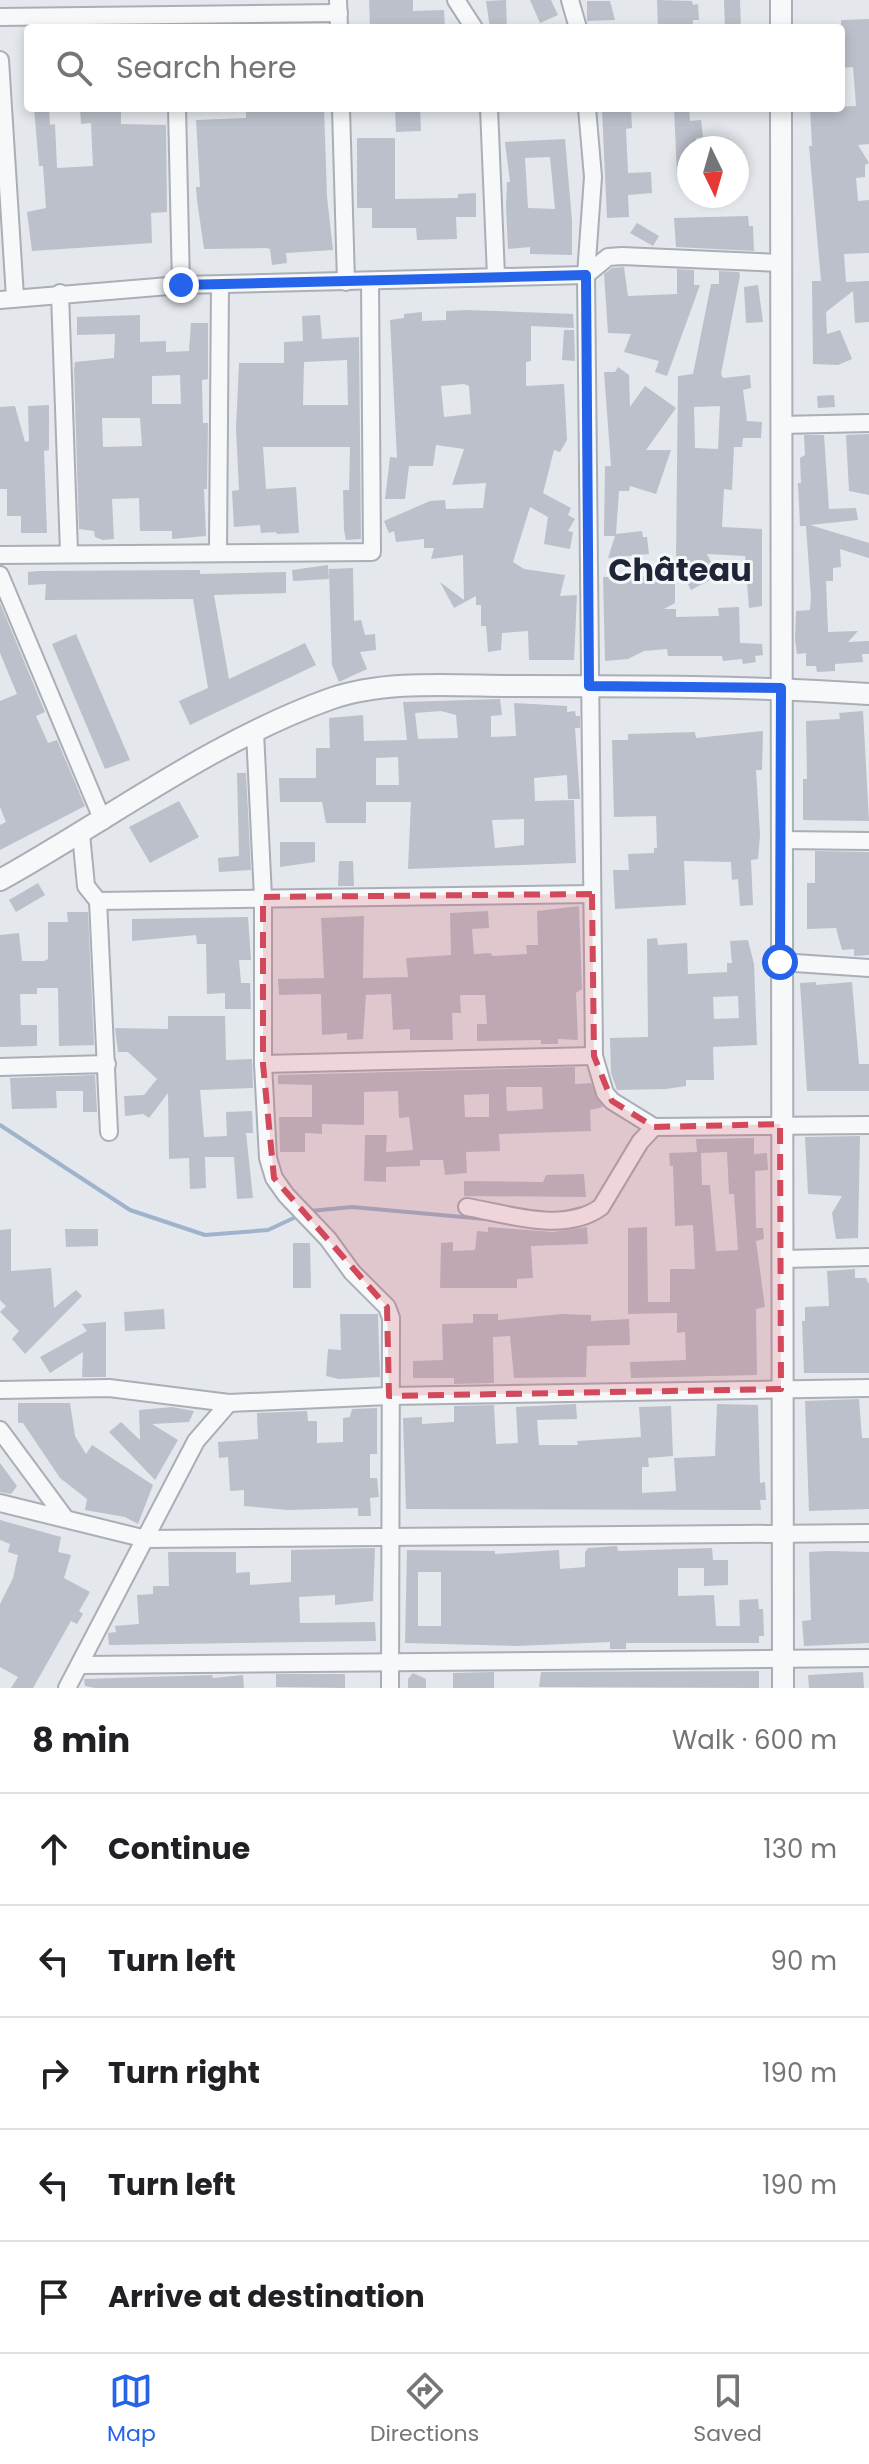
<!DOCTYPE html>
<html lang="en">
<head>
<meta charset="utf-8">
<style>
	body { margin:0; font-family:Poppins,sans-serif; background:#f6f6f6; color:#202124 }
	.compass { position:absolute; left:677px; top:136px; width:72px; height:72px; border-radius:50%; background:#fff; box-shadow:0 4px 12px #0003; rotate:175deg }
	.stop { position:absolute; width:24px; height:24px; margin:-18px; border:6px solid #2563eb; border-radius:50%; background:#fff }
	.stop.end { background:#2563eb; border-color:#fff; box-shadow:0 2px 8px #0008 }
	.list { margin:0; padding:0; list-style:none }
	h2 { display:flex; justify-content:space-between; align-items:center; height:104px; margin:0; padding:0 32px; font-size:34px }
	h2 small { font-size:26px; font-weight:400; color:#757577 }
	.list li { display:grid; grid-template-columns:52px 1fr auto; gap:24px; align-items:center; box-sizing:border-box; height:112px; padding:0 32px; border-top:2px solid #e0e0e0 }
	.list b { display:block; font-size:30px; white-space:nowrap }
	.list em { font-size:26px; font-style:normal; color:#757577 }
	.icon { flex:none; width:44px; height:44px; fill:none; stroke:currentColor; stroke-width:2; stroke-linecap:round; stroke-linejoin:round }
	.map { position:relative; flex:none; width:869px; height:1688px; overflow:hidden }
	.search { position:absolute; background:#fff; box-shadow:0 4px 12px #0003; left:24px; right:24px; top:24px; height:88px; display:flex; align-items:center; gap:20px; box-sizing:border-box; padding:0 28px; border-radius:8px; color:#757577; font-size:30px }
	.sheet { height:664px; background:#fff }
	nav { display:flex; justify-content:space-around; align-items:center; box-sizing:border-box; height:112px; border-top:2px solid #e0e0e0; background:#fff; font-size:22px; color:#757577 }
	nav a { display:grid; justify-items:center; gap:4px }
	nav .on { color:#2563eb }
	.map>svg:first-child { display:block }
	.lines { fill:none; stroke-linecap:round; stroke-linejoin:round }
	.stream { stroke:#9fb4cc; stroke-width:4 }
	.building { fill:#bbc0ca; fill-rule:evenodd }
	.minor-casing { stroke:#a9aeb7; stroke-width:20 }
	.tertiary-casing { stroke:#a9aeb7; stroke-width:24 }
	.minor { stroke:#f7f8fa; stroke-width:16 }
	.tertiary { stroke:#f7f8fa; stroke-width:20 }
	.route { stroke:#2563eb; stroke-width:10 }
	.marked { fill:#d1495b; fill-opacity:0.2; stroke:#d1495b; stroke-width:6; stroke-dasharray:16 10; stroke-linejoin:round }
	.labels { text-anchor:middle; dominant-baseline:central; stroke-width:6; stroke-linejoin:round; paint-order:stroke }
	.quarter-label { font-size:32px; font-weight:bold; fill:#1d2536; stroke:#f4f6f9 }
</style>
</head>
<body>
<div class="map">
<svg width="869" height="1688" viewBox="0 0 869 1688">
	<rect width="100%" height="100%" fill="#e4e7ec"/>
	<g class="lines">
		<g class="stream">
			<path d="M0 1125 130 1210 205 1235 268 1230 298 1216"/>
			<path d="M310 1211 352 1207 496 1220"/>
			<path d="M560 1213 587 1207"/>
		</g>
	</g>
	<g class="building">
		<path d="M369 0H413V11L444 10 445 28 370 26Z"/>
		<path d="M506 0 507 28H490L486 1Z"/>
		<path d="M530 0H551L558 15 540 23Z"/>
		<path d="M657 0 692 1 693 5 698 4 699 20H693V28H658Z"/>
		<path d="M724 0H740L741 28H725Z"/>
		<path d="M587 1H610L615 20 587 21Z"/>
		<path d="M869 19V144L858 145 869 163 865 165V177L856 178 858 201 869 200V253L844 254 846 282 869 281V322L855 323 853 291 826 312 827 334 840 330 852 359 838 365 813 364 812 281H821L809 146H812L810 108 856 106 853 67 841 68V20Z"/>
		<path d="M34 108H49L50 125 55 124 57 168 93 166 91 123 81 124 80 108H121V124L166 125 167 212 151 213 152 243 32 251 27 212 46 208 43 166H39Z"/>
		<path d="M246 108H324L327 197 333 250 286 253 287 263 272 265 270 249 266 248 204 249 197 200 196 187H200L196 120 246 118Z"/>
		<path d="M395 108H420L421 131 396 132Z"/>
		<path d="M631 108 632 128 626 129 628 173 651 172 652 193 628 195 629 217 607 218 602 110Z"/>
		<path d="M674 108H689L690 121 701 120 703 137 696 138 697 148H689V173L677 174Z"/>
		<path d="M357 138H395V199L458 198V194L476 193V217H456L457 239 417 240 416 228H372V208H357Z"/>
		<path d="M565 139 572 221V255L530 254V247L508 249 506 206 507 182H510L505 142ZM550 157 555 209 528 208 525 158Z"/>
		<path d="M748 216 749 226H753L754 251 676 247 674 218Z"/>
		<path d="M637 223 659 236 653 246 630 233Z"/>
		<path d="M624 267 628 296 677 294V269L694 270V285H700L667 376 655 372 659 361 624 352 631 334 608 333 604 274 612 268Z"/>
		<path d="M719 271 739 272 740 276 721 374 723 378 750 375 751 388 743 390 747 421 762 422 761 438H743L742 447H734L732 490 724 489 722 527 762 529V606L749 608 745 556 707 554 718 576 691 590 676 561 678 376 693 374 711 284H719ZM720 406 718 449 695 448 694 407Z"/>
		<path d="M758 285 763 322 746 323 744 287Z"/>
		<path d="M467 310 573 314 574 328 531 326V361L526 362V386L564 384 567 440 560 452 554 450 543 493 571 508 568 515 575 519 568 531 573 532 570 549 544 544 548 517 530 507 513 562 524 569 565 575 560 596 577 595 574 660H529L528 631 502 633 501 650 488 652 486 626H481V605H476V596L454 608 440 582 464 600 463 555 431 559 434 548H424V539L396 542 394 531 389 533 384 521 430 501 445 500 446 509 483 508 486 483 452 485 464 449 436 445 433 466H409L405 499H385L390 457 397 458 390 320 404 318V314L422 312V321L446 320V311ZM464 384 469 386 471 414 444 417 441 386Z"/>
		<path d="M140 315V342L166 341V352L189 351 191 323H208V379L202 380V384L203 423H208L207 489H204L206 536 172 539V531H140L139 498 112 499 114 539 103 540 95 537 94 531 79 529 74 370 75 362 114 358 115 334 77 335V317ZM180 375 181 404H152V376ZM102 418H140L142 446 103 447Z"/>
		<path d="M320 315 322 339 359 337 361 539 346 540 344 530 343 490H349L350 447H263L266 489 296 487 299 533 277 534 276 532 261 533 260 525 234 527 232 491 239 490 236 428 239 363H284V342L303 341 302 316ZM347 360 348 405H303L304 362Z"/>
		<path d="M564 330H574L575 361 562 360Z"/>
		<path d="M618 367 629 375 630 407 645 386 676 408 646 450H671L656 494 630 486 629 491H619L616 534 642 531 643 537H647L649 554 608 558 615 536H604L605 466H611L604 372H615Z"/>
		<path d="M834 395 835 407 818 408 817 396Z"/>
		<path d="M49 405V450L44 451 47 533H21V516H7V489H0V407L15 406 25 442 29 441 28 406Z"/>
		<path d="M869 434V495L849 491 846 435Z"/>
		<path d="M804 435H824L829 509 856 508 858 520 810 525 869 543V558L840 549 841 567 833 568V581H826L828 632 858 631 848 642 869 641V654H862L863 662 835 664V671L817 672 816 666H806V653L797 654 795 640 796 611 810 610 811 597 806 526H800L798 483H801L800 458 805 455Z"/>
		<path d="M328 565 329 579 293 581 292 570Z"/>
		<path d="M353 568 354 621 361 620 365 635 375 634 376 650 360 652 367 669 339 682 332 665 329 569Z"/>
		<path d="M657 568H675V603L664 609H676V617L719 616 718 608 739 607 740 643 762 644 763 655 755 656 756 662 743 664 742 659 723 661 722 656H668L667 649 644 651 628 659 605 661 603 577 657 576Z"/>
		<path d="M200 570V574L286 572V593L214 595 229 679 305 643 316 665 190 725 179 701 208 688 193 599 45 600 46 584 28 585V572L38 571Z"/>
		<path d="M0 603 45 712 36 716 48 743 57 740 85 806 0 850V825L6 822 0 807V701L17 694 0 653Z"/>
		<path d="M76 634 130 760 105 769 52 644Z"/>
		<path d="M500 699 502 715 491 716V737L516 736 514 703 567 706V712L575 711 576 716H580V728H575L580 799H568L567 775 534 778 535 801 574 800 576 863 408 869 411 802H366V823H326L322 802H280L279 778H316V748H330L329 718 363 715 364 741 407 740 403 702ZM441 711 456 715 458 738 418 739 415 713ZM398 757 399 785H376V758ZM524 819V845L495 848 492 820Z"/>
		<path d="M863 711 869 821 803 820V779H807L806 721 840 719 839 713Z"/>
		<path d="M763 731 762 770H756L760 835 758 859 751 860 753 905 740 906 738 879 732 880 731 862 684 861 686 905 615 909 613 870H629L628 854 654 853V848H657L656 816 614 817 612 740H628V734L695 732 696 738Z"/>
		<path d="M237 773H246L251 870 219 872 218 858 239 856Z"/>
		<path d="M179 801 199 837 150 863 129 827Z"/>
		<path d="M280 842H315V862L280 867Z"/>
		<path d="M815 851 869 852V955L854 956V949L842 950 836 928 807 929V883H815Z"/>
		<path d="M339 861H353L354 886H338Z"/>
		<path d="M38 883 45 895 16 912 9 900Z"/>
		<path d="M579 906 582 989 576 993 578 1040 558 1039V1044H541V1040L477 1041V1024H487L485 995H460L461 1013H452L453 1040H410V1029L393 1030 391 994 366 995 363 1039 347 1040V1033L322 1035 321 994 279 995 278 979 324 978 321 918 364 916 363 978 408 977 406 958 451 955 450 913 488 911 489 928 472 929 474 954 491 953 492 956 527 954 526 945H538L537 911Z"/>
		<path d="M67 912H88L94 1045 59 1046 58 988H37V994H20L21 1025H37V1046L0 1047V935L19 933 22 961H44L48 959V922H68Z"/>
		<path d="M248 917 251 960H239L241 983H250L251 1009H225V993L207 994 206 944H197L196 935 132 941V919Z"/>
		<path d="M657 938 658 945 687 943 688 974 727 972V963H732L730 941 748 940 754 964 757 1045 713 1047 714 1080H686V1086L666 1089 617 1090 611 1073 610 1038 648 1037 647 939ZM738 996 739 1018 714 1019 713 997Z"/>
		<path d="M816 982V985L852 982 859 1064H869V1091H807L800 983Z"/>
		<path d="M168 1016H225L226 1060 252 1059 253 1088 200 1090 204 1137 227 1136 226 1112 252 1111 253 1133H246L253 1198 237 1199 234 1157H205L206 1188 190 1189 189 1158 169 1159 168 1093 149 1118 143 1114 125 1116 124 1096 144 1095 157 1079 128 1052H118L115 1028 168 1029Z"/>
		<path d="M575 1067V1084L591 1083 603 1107 590 1110 591 1131 499 1134 500 1151 466 1152 467 1173 445 1175 443 1160H420V1166L386 1167V1182L364 1181 365 1135H387L386 1152 413 1150 409 1117 399 1118 398 1091 364 1092V1125L322 1124V1134L305 1133V1152H280L279 1117H312V1085L278 1084V1075ZM506 1087H542L543 1109 507 1111ZM489 1094V1117H465L464 1095Z"/>
		<path d="M95 1075 97 1112H83V1091H56L57 1108 12 1109 10 1078Z"/>
		<path d="M860 1136 858 1238 836 1239 832 1213 842 1196 808 1194 805 1137Z"/>
		<path d="M754 1138V1154L767 1153 768 1170 755 1171 756 1228H763L764 1239 756 1241 765 1307 756 1309 757 1375 631 1378 630 1362 686 1360 685 1332 677 1333V1313L628 1314V1228L647 1227 648 1302H670V1269H695L693 1225 675 1226 673 1166H670L669 1153 697 1152 696 1139ZM727 1152 729 1194H734L738 1250 716 1251 710 1185H702L701 1153Z"/>
		<path d="M584 1174 586 1197 464 1196V1181L543 1182 546 1175Z"/>
		<path d="M488 1227 553 1232 587 1227 588 1244 531 1246 533 1278 517 1279V1288H440L441 1243 453 1242V1251L475 1250 477 1231 488 1232Z"/>
		<path d="M11 1229V1271L51 1268 54 1308 76 1290 82 1296 25 1354 12 1339 19 1331 0 1312 6 1306 0 1300V1230Z"/>
		<path d="M65 1229H98V1246L66 1247Z"/>
		<path d="M293 1243H310L311 1288H293Z"/>
		<path d="M855 1269V1278H866L869 1284V1373H804L802 1321H805V1307L829 1306 827 1271Z"/>
		<path d="M164 1309 165 1329 125 1331 124 1312Z"/>
		<path d="M340 1314H378L380 1377 339 1379 326 1376 328 1349 341 1350Z"/>
		<path d="M473 1314H498V1320L562 1314 591 1315V1321L629 1319 630 1345 587 1346 586 1377 514 1378 510 1336 493 1337 494 1383 454 1384V1378H413V1361L443 1360 442 1324 473 1323Z"/>
		<path d="M106 1322V1377H82L83 1352 50 1373 40 1357 87 1331 82 1324Z"/>
		<path d="M859 1399 862 1438H869V1509L809 1511 805 1401Z"/>
		<path d="M18 1403H70L75 1436 86 1454 92 1445 153 1485 138 1524 125 1517 85 1510 87 1499 60 1478 23 1423H18Z"/>
		<path d="M576 1404 577 1419 537 1420 539 1445H578L577 1441 641 1437 639 1407 671 1406 673 1456 648 1458 649 1467H642V1493L676 1491 674 1458 715 1456 717 1404 758 1405 760 1483 765 1482 766 1500H760L761 1510 406 1509 403 1418 422 1417V1424L454 1422V1406L494 1405 496 1444 518 1443 516 1407Z"/>
		<path d="M172 1407 194 1411 189 1422 152 1424 178 1440 155 1480 109 1432 121 1422 140 1440 139 1410Z"/>
		<path d="M377 1408V1454H370V1478H377L379 1497 370 1498 371 1516H358V1508L288 1510 244 1506V1490L230 1491 228 1457 219 1458 218 1442 258 1439 257 1413 307 1411 308 1421H317V1443L343 1442V1418L350 1417 352 1409Z"/>
		<path d="M0 1463 17 1486 11 1494 0 1492Z"/>
		<path d="M0 1520 61 1537 58 1552 71 1555 64 1578 90 1592 79 1611 83 1614 77 1624 71 1621 33 1688H11L18 1677 0 1667V1604L13 1578 18 1555 8 1552 10 1544 0 1540Z"/>
		<path d="M617 1546 618 1551 712 1548 713 1560H728V1585L704 1586V1568H678V1596L714 1595 716 1626H740L739 1600 758 1599 759 1609H763L764 1636H759V1643H626V1649H610V1642L516 1646 405 1643 407 1550 495 1551V1554L559 1550 560 1569 585 1567V1552L588 1548ZM418 1572H441V1626H418Z"/>
		<path d="M375 1548 373 1601 335 1605V1595L299 1597 300 1623 375 1622 376 1641 109 1645 108 1633 116 1632 115 1626 139 1624 137 1595 153 1594V1586H169L168 1552H236V1573L250 1572V1585L291 1582V1550Z"/>
		<path d="M829 1551 869 1552V1643L804 1646 802 1621 811 1620 809 1552Z"/>
		<path d="M759 1671V1688L539 1687 541 1672Z"/>
		<path d="M494 1672V1688H453V1673Z"/>
		<path d="M863 1672 864 1688H809L808 1675Z"/>
		<path d="M413 1673 426 1679V1688H408V1679Z"/>
		<path d="M276 1674H345V1688L276 1687Z"/>
		<path d="M212 1675 213 1678 243 1675 244 1688H95L85 1686 84 1679Z"/>
	</g>
	<g class="lines">
		<g class="minor-casing">
			<g id="minor">
				<path d="M338 0 339 28"/>
				<path d="M456 0 474 28"/>
				<path d="M570 0 578 28"/>
				<path d="M0 17 339 13"/>
				<path d="M0 60 15 297"/>
				<path d="M177 108 181 285"/>
				<path d="M341 108 346 282"/>
				<path d="M489 108 496 276"/>
				<path d="M587 108 593 177 586 275 594 1056 605 1093 612 1101 654 1127 869 1125"/>
				<path d="M60 293 69 552"/>
				<path d="M0 300 181 285 586 275 608 257 622 256 781 263"/>
				<path d="M781 425 869 423"/>
				<path d="M218 550 220 285"/>
				<path d="M0 555 372 552 370 282"/>
				<path d="M0 575 103 821"/>
				<path d="M255 732 263 897V1064L268 1158 274 1178 286 1195 328 1239 352 1272 387 1307 391 1318 390 1688"/>
				<path d="M81 834 86 886 98 901 592 894"/>
				<path d="M781 840 869 841"/>
				<path d="M98 901 109 1132"/>
				<path d="M780 962 869 968"/>
				<path d="M263 1064 594 1056"/>
				<path d="M0 1067 107 1064"/>
				<path d="M467 1207C508 1214 564 1234 601 1207L640 1142 654 1127"/>
				<path d="M783 1259 869 1257"/>
				<path d="M0 1390 109 1388 229 1403 389 1396 869 1388"/>
				<path d="M0 1430 65 1518"/>
				<path d="M0 1503 146 1539 869 1533"/>
				<path d="M80 1665 869 1658"/>
				<path d="M67 1688 196 1441 229 1403"/>
			</g>
		</g>
		<g class="tertiary-casing">
			<g id="tertiary">
				<path d="M781 0V28"/>
				<path d="M781 108 783 1688"/>
				<path d="M0 880C108 820 212 741 330 699 387 679 457 686 517 686 635 686 751 686 869 694"/>
			</g>
		</g>
		<use href="#minor" class="minor"/>
		<use href="#tertiary" class="tertiary"/>
	</g>
	<g class="lines">
		<path class="route" d="M181 285 586 275 589 686 781 688 780 962"/>
	</g>
	<path class="marked" d="M592 894 594 1056 612 1101 654 1127 780 1124 781 1389 389 1396 387 1307 274 1178 263 1064V897Z"/>
	<g class="labels">
		<g class="quarter-label">
			<text x="680" y="569">Château</text>
		</g>
	</g>
</svg>
<svg class="compass" viewBox="-18 -18 36 36"><path d="M0-13l5 13h-10z" fill="#e53935"/><path d="M0 13l5-13h-10z" fill="#757577"/></svg>
<div class="stop" style="left:780px;top:962px"></div>
<div class="stop end" style="left:181px;top:285px"></div>
<div class="search"><svg class="icon" aria-label="search" viewBox="0 0 24 24"><circle cx="10" cy="10" r="6"/><path d="M15 15l6 6"/></svg>Search here</div>
</div>
<section class="sheet">
<h2>8 min<small>Walk · 600 m</small></h2>
<ul class="list">
<li><svg class="icon" aria-label="ahead" viewBox="0 0 24 24"><path d="M12 20V5M6 11l6-6 6 6"/></svg><div><b>Continue</b></div><em>130 m</em></li>
<li><svg class="icon" aria-label="left" viewBox="0 0 24 24"><path d="M17 20v-9H6M10 6l-5 5 5 5"/></svg><div><b>Turn left</b></div><em>90 m</em></li>
<li><svg class="icon" aria-label="right" viewBox="0 0 24 24"><path d="M7 20v-9h11M14 6l5 5-5 5"/></svg><div><b>Turn right</b></div><em>190 m</em></li>
<li><svg class="icon" aria-label="left" viewBox="0 0 24 24"><path d="M17 20v-9H6M10 6l-5 5 5 5"/></svg><div><b>Turn left</b></div><em>190 m</em></li>
<li><svg class="icon" aria-label="arrive" viewBox="0 0 24 24"><path d="M6 21V4h12l-3 4 3 4H6"/></svg><div><b>Arrive at destination</b></div></li>
</ul>
</section>
<nav>
<a class="on"><svg class="icon" aria-label="map" viewBox="0 0 24 24"><path d="M3 6l6-2 6 2 6-2v14l-6 2-6-2-6 2zM9 4v14M15 6v14"/></svg>Map</a>
<a><svg class="icon" aria-label="directions" viewBox="0 0 24 24"><path d="M12 3l9 9-9 9-9-9zM9 14v-3h6M13 9l2 2-2 2"/></svg>Directions</a>
<a><svg class="icon" aria-label="saved" viewBox="0 0 24 24"><path d="M7 4h10v16l-5-4-5 4z"/></svg>Saved</a>
</nav>
</body>
</html>
